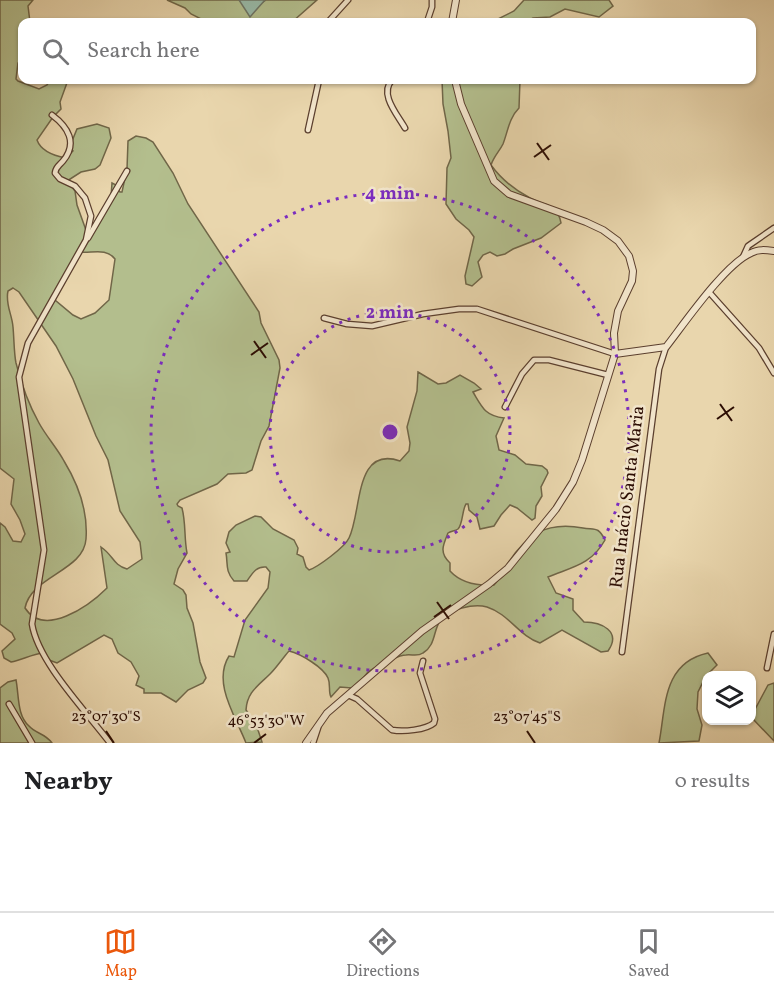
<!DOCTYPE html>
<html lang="en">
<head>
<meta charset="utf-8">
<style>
	body { margin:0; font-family:Vollkorn,serif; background:#f2f2f2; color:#202124 }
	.controls { position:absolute; right:18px; bottom:18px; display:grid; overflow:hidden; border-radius:12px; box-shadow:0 2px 4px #0004 }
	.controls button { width:54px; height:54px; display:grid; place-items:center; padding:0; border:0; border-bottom:2px solid #e0e0e0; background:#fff; color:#202124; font:30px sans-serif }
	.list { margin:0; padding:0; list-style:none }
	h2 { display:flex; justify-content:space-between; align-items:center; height:78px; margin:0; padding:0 24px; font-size:26px }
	h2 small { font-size:20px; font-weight:400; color:#757577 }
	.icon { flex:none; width:33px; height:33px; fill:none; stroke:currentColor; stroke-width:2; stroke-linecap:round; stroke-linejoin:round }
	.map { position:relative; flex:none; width:774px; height:743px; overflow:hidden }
	.search { position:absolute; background:#fff; box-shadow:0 2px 4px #0004; left:18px; right:18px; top:18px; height:66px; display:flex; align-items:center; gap:15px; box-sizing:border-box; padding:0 21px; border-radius:12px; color:#757577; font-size:22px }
	.sheet { height:168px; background:#fff }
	nav { display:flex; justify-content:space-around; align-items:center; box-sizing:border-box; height:84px; border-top:2px solid #e0e0e0; background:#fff; font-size:16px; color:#757577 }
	nav a { display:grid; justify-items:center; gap:3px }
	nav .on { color:#ea580c }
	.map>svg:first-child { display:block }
	.green { fill:#b3be8d; stroke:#706648; stroke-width:1.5; fill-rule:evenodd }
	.water { fill:#98b9a7; stroke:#6d7465; stroke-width:1.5 }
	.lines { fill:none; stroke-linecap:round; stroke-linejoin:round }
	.minor-casing { stroke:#5b3f2e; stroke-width:7 }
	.tertiary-casing { stroke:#5b3f2e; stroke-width:8 }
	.minor { stroke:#f1e4ca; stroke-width:4.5 }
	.tertiary { stroke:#f1e4ca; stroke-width:6 }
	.ticks { fill:none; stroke:#2c0d03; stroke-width:2 }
	.ring { fill:none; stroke:#7b2cbf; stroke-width:3; stroke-dasharray:3 6 }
	.labels { text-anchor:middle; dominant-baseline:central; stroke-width:5; stroke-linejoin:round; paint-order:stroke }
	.street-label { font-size:18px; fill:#2c0d03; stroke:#f1e4ca }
	.ticks-label { font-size:15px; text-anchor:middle; fill:#2c0d03; stroke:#f1e4ca; stroke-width:5; stroke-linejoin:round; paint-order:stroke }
	.centre { fill:#7b2cbf; stroke:#f1e4ca; stroke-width:3 }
	.ring-label { font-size:18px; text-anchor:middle; font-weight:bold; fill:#7b2cbf; stroke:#f1e4ca; stroke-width:5; stroke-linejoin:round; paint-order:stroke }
</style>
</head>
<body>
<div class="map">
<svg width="774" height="743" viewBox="0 0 774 743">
	<rect width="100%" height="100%" fill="#e9d6ad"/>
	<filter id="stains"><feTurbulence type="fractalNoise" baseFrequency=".00333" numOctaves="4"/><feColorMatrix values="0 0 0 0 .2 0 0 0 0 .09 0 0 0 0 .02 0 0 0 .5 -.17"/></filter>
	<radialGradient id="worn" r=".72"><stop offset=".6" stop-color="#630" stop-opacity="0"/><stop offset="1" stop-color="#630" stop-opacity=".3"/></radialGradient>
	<g class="green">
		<path d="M0 0H33L28 6 30 22H22V61L18 63 16 79 18 81 39 89 47 85 50 80H68L60 102 61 109 53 117 37 140C41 151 55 156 66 158L73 151 70 146 77 129 97 124 109 128 111 138 100 165 95 169 81 172 67 181 75 191 77 205 87 233 89 234 111 197 112 183 116 185 120 192H122L127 169 128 141 136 136 146 138 153 142 173 173 188 204 259 312 261 323 279 360 280 368 269 426 261 441 252 470 246 473 228 474 217 484 180 500 177 504 178 506 182 508C186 523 184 538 187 553L178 569 174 584 183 590 186 595 187 608 193 623 200 662 206 678 203 683 188 690 176 702 161 693H144V689L136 685 139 676 131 662 118 653 112 639 104 635 57 663 49 660 43 653C32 654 22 660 11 662L4 658 2 651 15 639 12 633 0 624V523L5 527 13 541 21 542 25 534 20 520 11 504 14 479 0 468ZM78 252C91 254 106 247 115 259L109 300 95 313 81 319 73 315 55 300ZM13 288 19 292 56 346 73 379 96 436 108 460 120 511 140 542 142 559 127 569C113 565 113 555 101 547L107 588C89 606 44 638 25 608 31 576 84 571 86 539 88 512 78 484 64 461 57 448 46 436 39 423 29 405 21 383 16 363 14 354 14 337 13 327 12 314 5 304 8 291Z"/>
		<path d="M167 0H254L263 2 266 0H317L292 22H207L191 14 185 8Z"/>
		<path d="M524 0H609L613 6 599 17 565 9 550 17 533 18 526 22H492L514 11Z"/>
		<path d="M442 80H520L519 108C509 118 508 131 503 144 499 152 494 156 491 165 501 179 515 190 530 198 546 207 557 202 561 223L541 238 513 249 505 254 497 256 490 252 483 255 478 262 482 277 472 286 466 284 465 276 474 237 469 230 456 219 446 204 447 168 451 158 448 131 443 104Z"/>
		<path d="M418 372 438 384 446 383 460 375 474 383 481 389 473 392C482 407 485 416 504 418L496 436 499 450 515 455 526 464 542 466 547 470 548 473 541 487 542 496 536 506 535 518 532 520 517 508 510 505 501 515 494 526 480 529 477 517 469 510 468 504H466C462 510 463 524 458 529 455 531 451 531 448 533 443 545 439 553 450 563V571C461 583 477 586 494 585 500 579 501 573 506 566 526 535 545 521 583 528 595 530 598 526 605 540 591 565 572 567 548 577L556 593 573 599V610L584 622C601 622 622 631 608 651L601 652 562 630 540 643C519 636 509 614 487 607 474 603 449 609 440 621 433 631 436 645 423 653 417 657 412 654 406 655 400 655 393 659 388 661 382 664 373 668 368 672 362 679 359 684 352 688L340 687 331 697C328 691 331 685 328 678 323 667 301 654 289 651 282 659 277 667 270 674 258 686 247 692 246 710L256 724 262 742 246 743C236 717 212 683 229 656L234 657 245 620 268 588 270 572 266 567C256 566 252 574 247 581H234C225 571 228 564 226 553L230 552 226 543 229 532 236 525 255 516 261 517 273 529 294 540 298 548 297 554 303 557 306 567 309 570C318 567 345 547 349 538 362 512 354 445 400 461L409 451 410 443 407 427 417 391Z"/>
		<path d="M708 653 717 665 706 676 698 692 697 709 702 725 699 741 659 743C666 707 662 663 708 653Z"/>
		<path d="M16 680C19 695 17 716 29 726 36 734 45 733 52 743H0V688L8 682Z"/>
		<path d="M774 683V741L752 718V715L768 685Z"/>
	</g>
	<path class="water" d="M239 0H265L250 17Z"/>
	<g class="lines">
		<g class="minor-casing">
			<g id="minor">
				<path d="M328 22 348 0"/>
				<path d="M427 22 432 7V0"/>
				<path d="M392 80C379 94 397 114 405 128"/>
				<path d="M52 115C68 127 78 143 63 161 59 166 56 166 55 173L60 179 75 186 85 198 91 216 86 240 28 343 19 377 44 550 32 624C38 662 86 711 110 743"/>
				<path d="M308 130 319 80"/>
				<path d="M88 238 127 171"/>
				<path d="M743 257 748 246 774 228"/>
				<path d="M709 292 759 348 774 373"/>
				<path d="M324 318 347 324 372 326 423 314 459 309H477L615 354"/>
				<path d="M505 407 522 374 534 360H549L608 375"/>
				<path d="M622 652 659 369 666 347"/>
				<path d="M767 668 774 634"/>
				<path d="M348 695 357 699 392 730C403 732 426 730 434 723L435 719 420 673 423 661"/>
				<path d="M9 704 32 743"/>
				<path d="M313 743 318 728"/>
			</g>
		</g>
		<g class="tertiary-casing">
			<g id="tertiary">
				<path d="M452 22 456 0"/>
				<path d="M615 354 666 347C684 324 725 264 751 253 758 249 766 250 774 251"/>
				<path d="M306 743 327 713 422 631 489 584 508 568 556 509 573 482 582 460 615 354 614 333 618 311 632 281 633 271 629 256 618 241 603 230 586 222 509 194 494 181 461 104 455 80"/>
			</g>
		</g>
		<use href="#minor" class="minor"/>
		<use href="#tertiary" class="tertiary"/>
	</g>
	<path class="ticks" d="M537 143 549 160M534 157 551 145M254 341 266 358M251 355 268 343M720 404 732 421M717 419 734 407M437 602 449 619M434 617 451 605M106 731 114 743M527 731 535 743M254 743 266 734"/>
	<g class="ring">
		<circle cx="390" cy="432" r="120"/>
		<circle cx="390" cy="432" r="239"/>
	</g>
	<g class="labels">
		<g class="street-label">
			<text transform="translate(628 497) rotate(-83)">Rua Inácio Santa Maria</text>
		</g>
	</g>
	<g class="ticks-label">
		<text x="106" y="721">23°07'30"S</text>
		<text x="527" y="721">23°07'45"S</text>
		<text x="266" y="725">46°53'30"W</text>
	</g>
	<circle cx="390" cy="432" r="9" class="centre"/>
	<g class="ring-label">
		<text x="390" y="199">4 min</text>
		<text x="390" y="318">2 min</text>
	</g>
	<rect width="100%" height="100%" filter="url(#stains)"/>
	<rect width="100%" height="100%" fill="url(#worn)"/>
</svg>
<div class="controls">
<button><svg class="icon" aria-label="layers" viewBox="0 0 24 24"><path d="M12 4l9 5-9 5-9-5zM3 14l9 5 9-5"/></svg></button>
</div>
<div class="search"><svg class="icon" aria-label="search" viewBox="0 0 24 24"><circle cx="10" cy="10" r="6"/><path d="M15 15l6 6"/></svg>Search here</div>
</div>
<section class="sheet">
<h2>Nearby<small>0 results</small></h2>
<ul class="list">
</ul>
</section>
<nav>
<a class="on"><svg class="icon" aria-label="map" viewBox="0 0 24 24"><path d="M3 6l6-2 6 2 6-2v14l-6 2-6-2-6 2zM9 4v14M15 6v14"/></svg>Map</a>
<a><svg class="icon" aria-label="directions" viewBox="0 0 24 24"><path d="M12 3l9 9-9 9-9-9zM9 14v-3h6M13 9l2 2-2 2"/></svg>Directions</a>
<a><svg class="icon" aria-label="saved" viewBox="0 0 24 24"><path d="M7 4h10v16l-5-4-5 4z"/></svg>Saved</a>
</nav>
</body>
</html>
